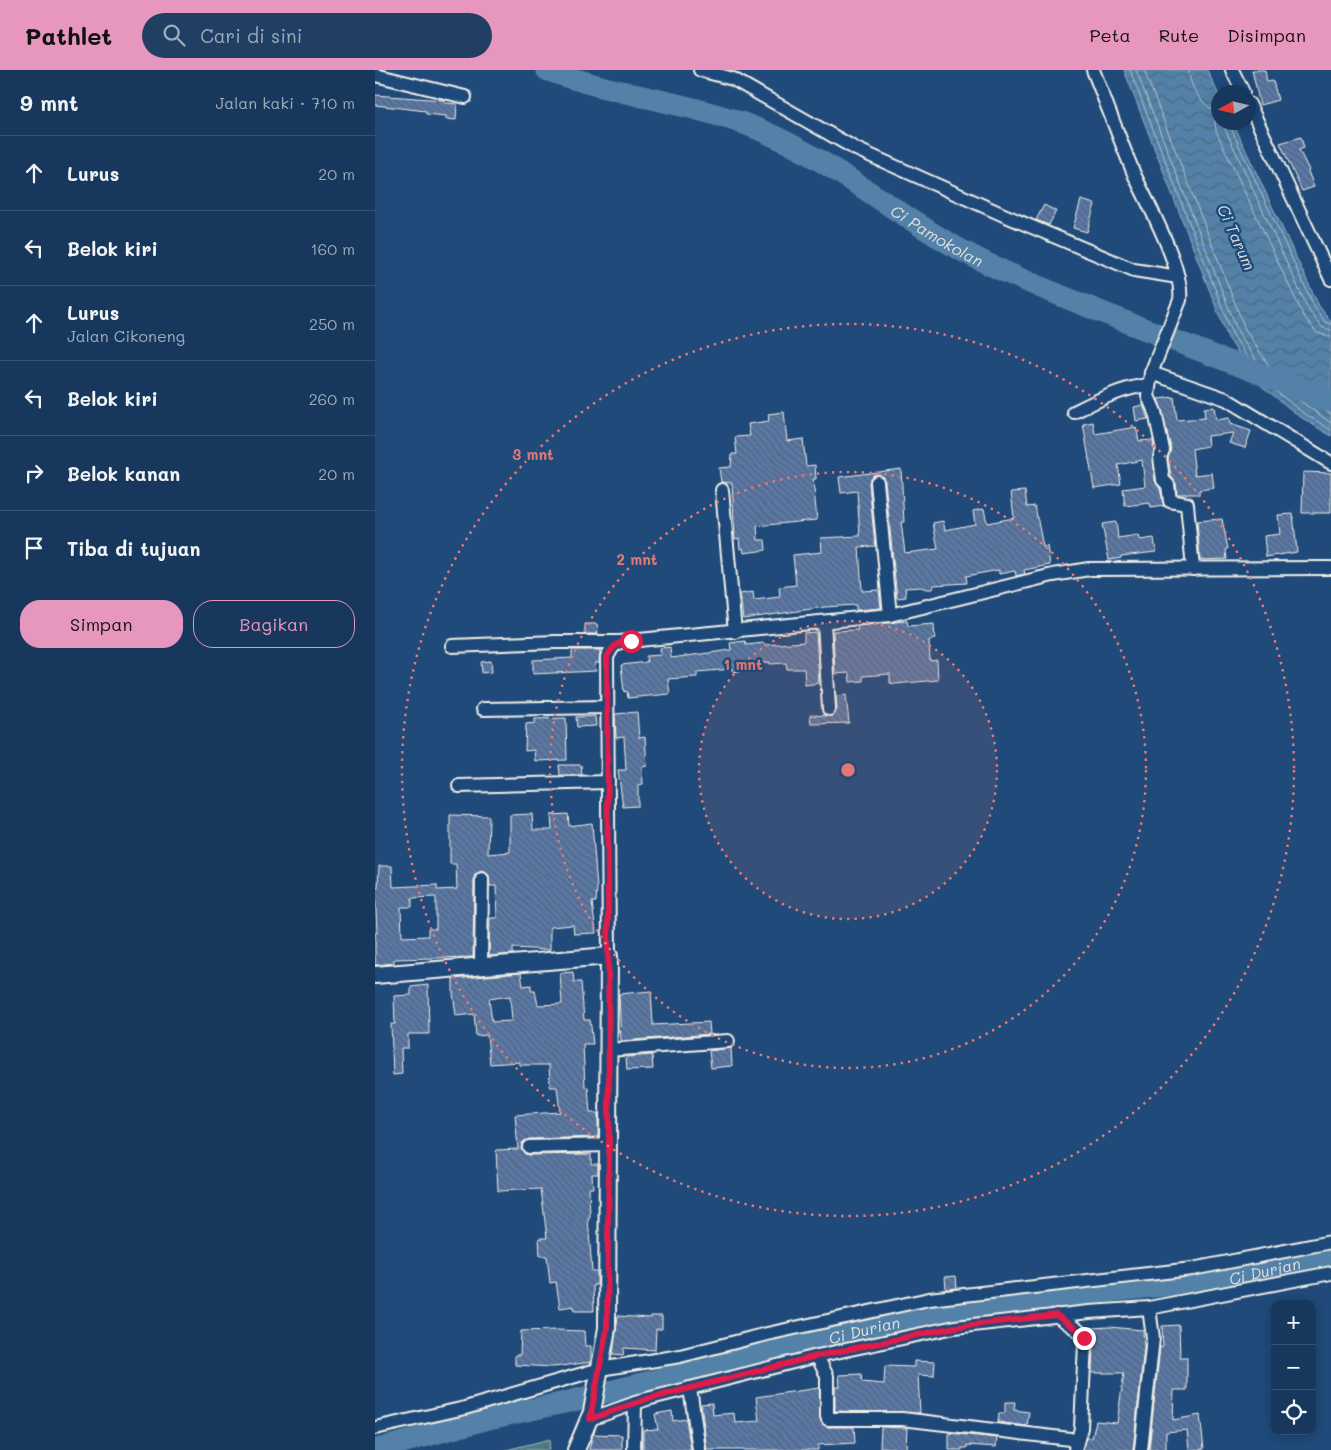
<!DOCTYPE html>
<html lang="id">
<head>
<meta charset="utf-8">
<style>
	body { margin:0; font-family:Mali,sans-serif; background:#203f62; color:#f1f3f6 }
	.controls { position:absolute; right:15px; bottom:15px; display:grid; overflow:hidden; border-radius:10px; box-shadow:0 2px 12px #0003 }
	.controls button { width:45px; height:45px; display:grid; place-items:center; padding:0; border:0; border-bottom:1px solid #365272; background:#17385c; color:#f1f3f6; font:25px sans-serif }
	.compass { position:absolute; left:836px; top:15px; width:45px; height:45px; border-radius:50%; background:#17385c; box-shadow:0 2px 12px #0003; rotate:262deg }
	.stop { position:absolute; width:15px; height:15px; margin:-11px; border:4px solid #e11d48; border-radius:50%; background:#fff }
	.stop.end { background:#e11d48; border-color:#fff; box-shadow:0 1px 5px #0008 }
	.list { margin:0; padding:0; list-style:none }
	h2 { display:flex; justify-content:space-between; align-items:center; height:65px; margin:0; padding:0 20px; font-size:21px }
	h2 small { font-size:16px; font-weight:400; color:#9eacbb }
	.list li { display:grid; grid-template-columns:32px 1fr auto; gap:15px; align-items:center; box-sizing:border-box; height:75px; padding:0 20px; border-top:1px solid #365272 }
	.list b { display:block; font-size:19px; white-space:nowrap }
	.list p { margin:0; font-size:16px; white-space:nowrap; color:#9eacbb }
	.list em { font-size:16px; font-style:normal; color:#9eacbb }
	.actions { display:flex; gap:10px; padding:15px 20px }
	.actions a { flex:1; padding:11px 0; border:1px solid #e797bd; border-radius:20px; text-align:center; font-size:18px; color:#e797bd }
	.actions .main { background:#e797bd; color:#111 }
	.icon { flex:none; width:28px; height:28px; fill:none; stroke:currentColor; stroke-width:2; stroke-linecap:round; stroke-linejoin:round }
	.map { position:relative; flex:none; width:956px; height:1380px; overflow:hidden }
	header { display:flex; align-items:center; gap:30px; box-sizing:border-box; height:70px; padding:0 25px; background:#e797bd; color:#111 }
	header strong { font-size:24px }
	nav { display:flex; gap:28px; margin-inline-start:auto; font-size:18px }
	.search { width:350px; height:45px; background:#203f62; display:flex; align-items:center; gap:12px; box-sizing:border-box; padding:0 18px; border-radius:28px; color:#9eacbb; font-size:19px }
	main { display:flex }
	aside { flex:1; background:#17385c }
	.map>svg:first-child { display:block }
	.wetland { fill:url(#wetland-marsh); stroke:#a2b6b6 }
	.water { fill:url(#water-waves); stroke:#93aec1 }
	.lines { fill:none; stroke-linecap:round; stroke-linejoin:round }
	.shore { stroke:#b3c4ce; stroke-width:1 }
	.river { stroke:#5281a7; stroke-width:22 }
	.building { fill:url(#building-back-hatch); stroke:#f4f1e8; fill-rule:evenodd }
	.minor-casing { stroke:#f4f1e8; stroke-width:16 }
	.tertiary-casing { stroke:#f4f1e8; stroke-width:20 }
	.minor { stroke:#1f4a7a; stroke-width:12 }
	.tertiary { stroke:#1f4a7a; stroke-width:16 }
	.route { stroke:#e11d48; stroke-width:6 }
	.ring { fill:none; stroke:#e27875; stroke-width:2.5; stroke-dasharray:2.5 5 }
	.labels { text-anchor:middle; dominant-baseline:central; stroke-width:5; stroke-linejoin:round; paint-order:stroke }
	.water-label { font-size:16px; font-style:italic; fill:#dce0de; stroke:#1f4a7a }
	.centre { fill:#e27875; stroke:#1f4a7a; stroke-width:2.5 }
	.ring-label { font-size:15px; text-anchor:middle; font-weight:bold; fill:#e27875; stroke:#1f4a7a; stroke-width:5; stroke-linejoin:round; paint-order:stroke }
</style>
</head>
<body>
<header>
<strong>Pathlet</strong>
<div class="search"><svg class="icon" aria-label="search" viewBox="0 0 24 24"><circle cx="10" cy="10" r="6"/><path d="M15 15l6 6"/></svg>Cari di sini</div>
<nav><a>Peta</a><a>Rute</a><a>Disimpan</a></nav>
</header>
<main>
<aside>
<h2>9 mnt<small>Jalan kaki · 710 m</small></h2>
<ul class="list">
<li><svg class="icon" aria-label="ahead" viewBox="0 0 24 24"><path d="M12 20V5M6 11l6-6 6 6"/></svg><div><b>Lurus</b></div><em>20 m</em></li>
<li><svg class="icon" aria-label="left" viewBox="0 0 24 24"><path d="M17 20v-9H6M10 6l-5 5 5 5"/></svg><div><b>Belok kiri</b></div><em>160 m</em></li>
<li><svg class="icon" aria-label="ahead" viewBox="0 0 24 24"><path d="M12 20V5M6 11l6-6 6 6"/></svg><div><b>Lurus</b><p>Jalan Cikoneng</p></div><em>250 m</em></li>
<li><svg class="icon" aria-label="left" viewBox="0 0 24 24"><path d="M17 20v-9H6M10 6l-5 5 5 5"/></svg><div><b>Belok kiri</b></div><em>260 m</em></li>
<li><svg class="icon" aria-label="right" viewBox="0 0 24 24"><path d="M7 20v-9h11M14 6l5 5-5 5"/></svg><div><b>Belok kanan</b></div><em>20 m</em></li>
<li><svg class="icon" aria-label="arrive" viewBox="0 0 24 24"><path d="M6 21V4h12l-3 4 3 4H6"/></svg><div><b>Tiba di tujuan</b></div></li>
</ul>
<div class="actions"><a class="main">Simpan</a><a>Bagikan</a></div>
</aside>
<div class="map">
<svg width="956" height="1380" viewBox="0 0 956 1380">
	<defs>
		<pattern id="wetland-marsh" width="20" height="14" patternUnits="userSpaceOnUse" patternTransform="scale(1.25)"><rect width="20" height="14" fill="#4f7c84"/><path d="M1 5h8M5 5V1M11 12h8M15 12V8" fill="none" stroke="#4c6568"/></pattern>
		<pattern id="water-waves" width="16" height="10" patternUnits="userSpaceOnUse" patternTransform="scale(1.25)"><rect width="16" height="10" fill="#5281a7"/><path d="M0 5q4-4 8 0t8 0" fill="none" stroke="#4e6a80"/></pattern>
		<pattern id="building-back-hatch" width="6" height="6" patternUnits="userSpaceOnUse" patternTransform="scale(1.25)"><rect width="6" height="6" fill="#5a78a5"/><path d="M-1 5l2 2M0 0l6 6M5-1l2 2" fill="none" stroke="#52627a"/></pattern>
	</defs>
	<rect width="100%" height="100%" fill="#1f4a7a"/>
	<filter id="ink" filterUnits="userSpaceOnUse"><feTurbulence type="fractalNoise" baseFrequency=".02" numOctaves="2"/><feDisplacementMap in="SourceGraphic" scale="10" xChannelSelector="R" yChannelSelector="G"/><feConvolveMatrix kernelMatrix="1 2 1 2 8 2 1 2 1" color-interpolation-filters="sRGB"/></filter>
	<g filter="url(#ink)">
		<path class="wetland" d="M175 1369 174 1380H131Z"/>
		<path class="water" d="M749 0H832L843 23 844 52 858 53 944 236 956 251V366L924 346 884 314 853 268Z"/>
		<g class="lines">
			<g class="shore">
				<path d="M755 0 858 265 888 311 927 342 956 360"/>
				<path d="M761 0 863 262 892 307 956 353"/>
				<path d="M769 0 870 259 898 302 956 344"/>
				<path d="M814 0C814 17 827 35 842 42L840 52 841 61 928 245 942 263 956 267"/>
				<path d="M847 52 934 241 947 257 956 260"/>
				<path d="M853 52 940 238 950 252 956 254"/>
			</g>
			<g class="river">
				<path id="s1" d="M172 0C240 25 315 32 383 59 464 93 527 151 605 190 655 215 707 234 759 255 825 280 890 306 956 331"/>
				<path id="s2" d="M0 1380 116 1348 192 1332 513 1253 716 1223 851 1209 956 1185"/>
			</g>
		</g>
		<g class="building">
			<path d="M877 0H890L892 12 898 11 903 30 885 35Z"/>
			<path d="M0 25 68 30 71 33 82 34 81 50 71 49V46L51 44V41L0 35Z"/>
			<path d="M926 67 929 78 924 80 934 100 933 101 939 117 927 121 905 73Z"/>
			<path d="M706 130 720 134 712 162 698 158Z"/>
			<path d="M669 135 681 141 674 155 661 150Z"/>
			<path d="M799 327 802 350 830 348 829 338 839 337 841 350 854 348 855 354 876 361 870 378 854 373 858 363 832 366 833 376 817 379 820 405 837 403 839 418 824 420V424H802L801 413 796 406 793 388 796 378 783 329Z"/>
			<path d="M768 335 773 349 761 351 759 337Z"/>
			<path d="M409 342 412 371 428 369 431 396 440 395 441 409H438L442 450 382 456 383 470H390L391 480 369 483 368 478 365 479 364 468 360 469 357 413 346 412 344 398 356 397 357 384H362L360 367 375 366 373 354 394 351 393 344Z"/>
			<path d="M718 352 720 364 761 357 764 371 778 370 780 411 785 419 789 436 776 438 775 433 750 436 748 419 770 416 767 390 743 395 746 414 719 418 708 354Z"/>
			<path d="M526 399 529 452H526L530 483 563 479 558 453 568 451 570 460 600 454 598 441 609 439 612 453 639 448 636 422 650 421 652 437 660 436 668 477 672 476 675 495 649 500 650 504 641 506 640 501 624 504V500L591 506 592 513 559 515 557 519H551L546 517 530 518 531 527 522 528 510 411 506 405 501 404 495 408 494 413 500 476 484 477 487 521 504 520 506 538 481 540V535L450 537 368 549 365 524 378 522 379 530 405 527 404 517 421 515 418 485 447 482 446 468 485 466 482 421 466 423 464 407Z"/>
			<path d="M928 402 956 403V443H927Z"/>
			<path d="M918 444 922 482 891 487 889 466 905 464 903 445Z"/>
			<path d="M847 449 853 479 851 480 852 489 825 490 822 451Z"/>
			<path d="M741 452 743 468 763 465 764 470 779 468 781 482 746 486V488L734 490 727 454Z"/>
			<path d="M532 551 533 556 559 554 560 569 554 570 555 591 562 590 563 610 520 614 515 613V604L488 606V611L475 612 474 603 460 604 458 561 483 560 482 556Z"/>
			<path d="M210 554H222L223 564H210Z"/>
			<path d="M441 562 444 613 430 615 429 599H412L411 593 395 594V592L373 595V600L358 602V599L322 602V607L293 609 295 624 253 628 252 621 249 622 246 595 272 592 271 586 286 585 285 578 295 577 296 588 356 580 355 573 370 571 371 575 389 573 390 575 429 572V563Z"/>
			<path d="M197 580H225L224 593H220L221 601 158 604V590L197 588Z"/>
			<path d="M116 591 117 602 107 603 106 592Z"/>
			<path d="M471 625 474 653 436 654 435 645 458 646 462 639 461 626Z"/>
			<path d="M262 642 264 668 270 667 272 696 267 697 268 714 263 715V736L248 737 243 700H251L249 667 241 668 240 644Z"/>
			<path d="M220 646 221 656 202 657 201 647Z"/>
			<path d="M191 648 192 690 160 691 159 680 150 681 151 654 160 653V649Z"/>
			<path d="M184 695H206L207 705H185Z"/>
			<path d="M157 744 158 760H177L176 745 193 744 194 756 217 753 222 818 221 832H217L221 863 199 864 198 855 175 857V880L138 878V884L114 886 115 848H122L121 816H115L114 805 107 801 100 804 99 809 98 887 19 889V893L0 895V863H2L0 818H3L4 796H17L18 817 62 815V820L82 819 81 794H75V745L114 746 113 784 135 782V745ZM61 827V859H53V866L27 867 26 837H37V828Z"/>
			<path d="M198 902 199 912H206L209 950H215L216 957 218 974H208L210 1017H213L215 1043H223V1067L154 1069 147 1073 146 1078 150 1084 154 1085 216 1084V1094H223V1104H217L218 1118H214L215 1148H213L217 1201H222V1215H218L219 1241H199V1236L185 1238 181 1212 175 1213 172 1186H165L164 1168H172L166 1119 123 1121 121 1080 143 1079 140 1045 185 1042 182 1017H175L174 995H145V992L115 994 112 965 101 966 99 944 81 946 78 923V909L146 903 148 916 156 915V921H160L163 935 187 934 185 903ZM135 926 137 951 117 952 114 929Z"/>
			<path d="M53 915 54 964H33V978H26L27 1004 18 1005 16 954H20L19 926 36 925V917Z"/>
			<path d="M276 921 278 955 334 952 335 964 246 971 244 924Z"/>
			<path d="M356 978 357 996 336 998 334 981Z"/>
			<path d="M277 985 278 999 252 1000 251 987Z"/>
			<path d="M581 1206 582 1218 571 1219 570 1207Z"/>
			<path d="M243 1246 276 1248V1246H287V1259H281L280 1280 249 1278 248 1285 238 1284Z"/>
			<path d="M804 1255 805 1287H812V1320H799L798 1350 825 1345 829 1379 814 1380 812 1360 791 1362V1380H774L785 1277H788L787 1256Z"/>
			<path d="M734 1257 768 1260 769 1277 758 1380H708L712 1368H717L721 1351 742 1353 749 1303H717L718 1273 715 1258Z"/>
			<path d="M181 1260 209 1261 210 1276H216V1292L179 1297 140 1295V1285H145L146 1261Z"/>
			<path d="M539 1291 560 1292 559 1306 543 1305 545 1343 460 1341V1317H465L464 1305 486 1304 487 1312 509 1314 510 1296 539 1297Z"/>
			<path d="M444 1318 446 1352 453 1357H479L480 1373 443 1375V1380H332L326 1334 337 1333 338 1345 359 1343 360 1353 384 1351 381 1327Z"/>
			<path d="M630 1332H640L639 1340 654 1342 652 1356 623 1352 624 1343H630Z"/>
			<path d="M297 1341 298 1351 311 1349 316 1380H268V1360L283 1359 280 1344Z"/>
			<path d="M506 1357 532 1358 531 1379 505 1377Z"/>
			<path d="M574 1363 622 1368 621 1377 592 1375V1378H587V1380H574Z"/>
			<path d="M218 1364 247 1365V1380H214Z"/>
		</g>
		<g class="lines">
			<g class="minor-casing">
				<g id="minor">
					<path d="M325 0 358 9 481 79 631 146 759 200 803 207"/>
					<path d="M718 0C732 35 745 70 759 104 773 134 809 199 805 230L776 303 851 329 956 393"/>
					<path d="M857 0 868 22"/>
					<path d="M0 5 90 27"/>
					<path d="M874 34 956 209"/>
					<path d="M776 303 773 326 780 342 788 380 785 387 788 410 793 415 795 431 812 434 818 499"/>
					<path d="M699 342C723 330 747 318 773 315"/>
					<path d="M502 412 515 545"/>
					<path d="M347 420 360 562"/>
					<path d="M449 552 454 639"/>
					<path d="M77 576 181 572H244"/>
					<path d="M108 639 232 637"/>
					<path d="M84 716 233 712"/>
					<path d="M234 886 232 587 237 578 244 572 515 545 678 505 714 499 956 498"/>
					<path d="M106 896 107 809"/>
					<path d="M233 980 353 971"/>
					<path d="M154 1077 234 1075"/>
					<path d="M681 1245 704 1261 710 1273 706 1358 700 1380"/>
					<path d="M442 1286 452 1306V1346L453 1349H527L695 1369 700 1373"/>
					<path d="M315 1318 324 1380"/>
					<path d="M215 1349 272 1329 442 1286 580 1257 714 1242 774 1238 956 1203"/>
					<path d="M0 1358 90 1338 225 1299 305 1286 392 1264 554 1229 817 1199 956 1172"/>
					<path d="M259 1380 260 1333"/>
					<path d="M766 1380 778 1268 774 1238"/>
				</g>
			</g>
			<g class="tertiary-casing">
				<path id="tertiary" d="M0 905 234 886 232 1258 217 1342 201 1380"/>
			</g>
			<use href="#minor" class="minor"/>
			<use href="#tertiary" class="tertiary"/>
		</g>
	</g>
	<g class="lines" filter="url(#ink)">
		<path class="route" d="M256 571C243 572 238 575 232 587L234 1075 232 1258 215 1349 272 1329 442 1286 580 1257 681 1245 704 1261 709 1268"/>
	</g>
	<circle cx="473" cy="700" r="149" fill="#e27875" fill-opacity=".12"/>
	<g class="ring">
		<circle cx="473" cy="700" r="149"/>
		<circle cx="473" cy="700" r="298"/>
		<circle cx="473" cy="700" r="446"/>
	</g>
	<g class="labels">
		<g class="water-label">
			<text stroke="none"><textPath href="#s1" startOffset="428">Ci Pamokolan</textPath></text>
			<text transform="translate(862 167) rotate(66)">Ci Tarum</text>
			<text stroke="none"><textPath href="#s2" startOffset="909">Ci Durian</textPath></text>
			<text stroke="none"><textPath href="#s2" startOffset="504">Ci Durian</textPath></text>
		</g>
	</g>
	<circle cx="473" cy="700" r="8" class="centre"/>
	<g class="ring-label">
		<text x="158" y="390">3 mnt</text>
		<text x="262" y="495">2 mnt</text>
		<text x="368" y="600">1 mnt</text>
	</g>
</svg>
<div class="controls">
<button>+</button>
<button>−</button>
<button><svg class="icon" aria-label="locate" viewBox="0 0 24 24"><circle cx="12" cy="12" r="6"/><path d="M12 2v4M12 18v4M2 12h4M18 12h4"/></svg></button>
</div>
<svg class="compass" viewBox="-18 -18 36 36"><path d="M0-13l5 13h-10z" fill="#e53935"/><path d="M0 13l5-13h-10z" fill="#9eacbb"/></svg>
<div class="stop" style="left:256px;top:571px"></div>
<div class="stop end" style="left:709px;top:1268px"></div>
</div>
</main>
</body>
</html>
